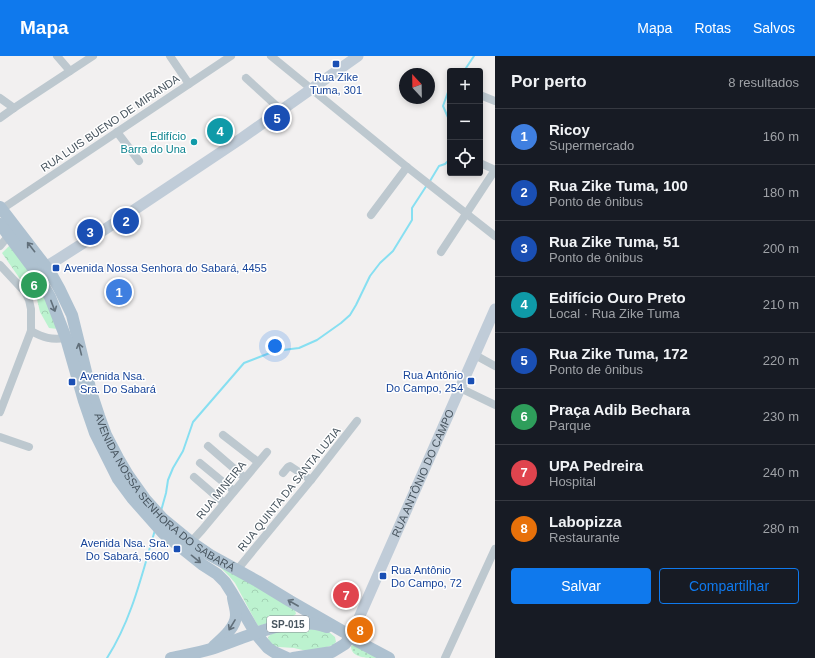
<!DOCTYPE html>
<html lang="pt">
<head>
<meta charset="utf-8">
<style>
	body { margin:0; font-family:Arial,sans-serif; background:#20242c; color:#f1f3f6 }
	.controls { position:absolute; right:12px; top:12px; display:grid; overflow:hidden; border-radius:4px; box-shadow:0 2px 6px #0003 }
	.controls button { width:36px; height:36px; display:grid; place-items:center; padding:0; border:0; border-bottom:1px solid #363941; background:#171b24; color:#f1f3f6; font:20px sans-serif }
	.compass { position:absolute; left:399px; top:12px; width:36px; height:36px; border-radius:50%; background:#171b24; box-shadow:0 2px 6px #0003; rotate:338deg }
	.you { position:absolute; left:275px; top:290px; width:14px; height:14px; margin:-10px; border:3px solid #fff; border-radius:50%; background:#1a73e8; box-shadow:0 0 0 6px #1a73e833 }
	.badge { display:grid; place-items:center; width:26px; height:26px; border-radius:50%; background:#0f79ed; color:#fff; font-size:13px; font-weight:700 }
	.pin { position:absolute; translate:-50% -50%; border:2px solid #fff; box-shadow:0 1px 4px #0006 }
	.list { margin:0; padding:0; list-style:none }
	h2 { display:flex; justify-content:space-between; align-items:center; height:52px; margin:0; padding:0 16px; font-size:17px }
	h2 small { font-size:13px; font-weight:400; color:#9ea1a6 }
	.list li { display:grid; grid-template-columns:26px 1fr auto; gap:12px; align-items:center; box-sizing:border-box; height:56px; padding:0 16px; border-top:1px solid #363941 }
	.list b { display:block; font-size:15px; white-space:nowrap }
	.list p { margin:0; font-size:13px; white-space:nowrap; color:#9ea1a6 }
	.list em { font-size:13px; font-style:normal; color:#9ea1a6 }
	.actions { display:flex; gap:8px; padding:12px 16px }
	.actions a { flex:1; padding:9px 0; border:1px solid #0f79ed; border-radius:4px; text-align:center; font-size:14px; color:#0f79ed }
	.actions .main { background:#0f79ed; color:#fff }
	.icon { flex:none; width:22px; height:22px; fill:none; stroke:currentColor; stroke-width:2; stroke-linecap:round; stroke-linejoin:round }
	.map { position:relative; flex:none; width:495px; height:602px; overflow:hidden }
	header { display:flex; align-items:center; gap:24px; box-sizing:border-box; height:56px; padding:0 20px; background:#0f79ed; color:#fff }
	header strong { font-size:19px }
	nav { display:flex; gap:22px; margin-inline-start:auto; font-size:14px }
	main { display:flex }
	aside { flex:1; background:#171b24 }
	.map>svg:first-child { display:block }
	.grass { fill:url(#grass-dots) }
	.forest { fill:url(#forest-crowns) }
	.lines { fill:none; stroke-linecap:round; stroke-linejoin:round }
	.stream { stroke:#87dff1; stroke-width:2 }
	.street { stroke:#bdc8cf; stroke-width:8 }
	.secondary { stroke:#c0ccd8; stroke-width:11 }
	.primary { stroke:#aec1d0; stroke-width:12 }
	.oneway { stroke:#616f7a }
	.transit-dot { fill:#1a4fb4; stroke:#fff; stroke-width:1.5 }
	.culture-dot { fill:#0f9aa8; stroke:#fff; stroke-width:1.5 }
	.labels { text-anchor:middle; dominant-baseline:central; stroke-width:3; stroke-linejoin:round; paint-order:stroke }
	.shield { fill:#fff; stroke:#7e878e; stroke-width:1 }
	.shield-label { font-size:10px; font-weight:bold; fill:#47545e }
	.transit-label { font-size:11px; fill:#164399; stroke:#fff; text-anchor:start }
	.street-label { font-size:11px; fill:#47545e; stroke:#fff }
	.culture-label { font-size:11px; fill:#0d838f; stroke:#fff; text-anchor:end }
</style>
</head>
<body>
<header>
<strong>Mapa</strong>
<nav><a>Mapa</a><a>Rotas</a><a>Salvos</a></nav>
</header>
<main>
<div class="map">
<svg width="495" height="602" viewBox="0 0 495 602">
	<defs>
		<pattern id="grass-dots" width="8" height="8" patternUnits="userSpaceOnUse"><rect width="8" height="8" fill="#bcf2cf"/><path d="M2 2h.1M6 6h.1" fill="none" stroke="#a3d1b4" stroke-width="1.8" stroke-linecap="round"/></pattern>
		<pattern id="forest-crowns" width="20" height="18" patternUnits="userSpaceOnUse"><rect width="20" height="18" fill="#bcf2cf"/><path d="M2 6a3 3 0 1 1 6 0M12 15a3 3 0 1 1 6 0" fill="none" stroke="#a3d1b4"/></pattern>
	</defs>
	<rect width="100%" height="100%" fill="#f2f0f0"/>
	<path class="grass" d="M355 588 377 602C366 602 351 602 351 590Z"/>
	<g class="forest">
		<path d="M12 187 38 225 58 273 49 272 40 256 36 239 20 223 2 197Z"/>
		<path d="M220 508 295 554 296 558 293 560 258 570 235 527 229 520 219 510Z"/>
		<path d="M298 571 329 576 335 581 336 586 333 589 311 596 294 592 279 591 273 590 269 586 268 581 272 577Z"/>
	</g>
	<g class="lines">
		<g class="stream">
			<path d="M464 15 474 0"/>
			<path d="M450 33 448 36 443 50 450 66"/>
			<path d="M430 125 439 110 445 108 450 103"/>
			<path d="M161 455 166 437 168 424 173 412 183 395 193 366 244 307 275 295 299 292 317 284 341 267 350 259 356 249 370 220 380 207 393 195 412 164V152L427 129"/>
			<path d="M107 602C132 563 142 518 155 474"/>
		</g>
		<g class="street">
			<path d="M57 0 70 15"/>
			<path d="M170 0 189 28"/>
			<path d="M271 0 407 111 495 180"/>
			<path d="M246 22 281 54"/>
			<path d="M480 39 495 45"/>
			<path d="M0 42 14 52"/>
			<path d="M0 62 14 52 93 0"/>
			<path d="M117 76 139 105"/>
			<path d="M480 107 495 114"/>
			<path d="M2 153 231 0"/>
			<path d="M371 159 407 111"/>
			<path d="M0 190 11 177"/>
			<path d="M441 196 495 114"/>
			<path d="M0 209 25 236 29 244 31 253V275L0 356"/>
			<path d="M31 275C44 282 51 284 66 282"/>
			<path d="M475 299 495 310"/>
			<path d="M460 332 495 349"/>
			<path d="M223 379 258 406"/>
			<path d="M0 381 29 391"/>
			<path d="M208 390 245 422"/>
			<path d="M200 407 234 435"/>
			<path d="M283 417 288 411 290 410 311 424"/>
			<path d="M194 421 224 447"/>
			<path d="M191 486 202 474 267 396"/>
			<path d="M237 514 311 424 357 365"/>
			<path d="M445 602 495 493"/>
		</g>
		<g class="secondary">
			<path d="M38 214 52 207 107 172 239 84 358 0"/>
			<path id="s1" d="M351 580 495 253"/>
		</g>
		<g class="primary">
			<path id="s2" d="M0 151 50 216 60 234 72 259 91 336 99 360 106 379 118 402 128 419 145 443 163 463 191 486 210 499 257 525 290 545 351 580 357 585 389 602"/>
			<path d="M0 168 35 215 50 241 66 282 84 345 95 377 118 423 132 442 163 477 203 509 217 518 225 526 232 537 256 578 268 592 274 596 287 602"/>
			<path d="M214 590C223 582 236 571 236 559 236 553 234 548 233 542"/>
			<path d="M171 602C184 599 198 597 211 593 245 582 291 558 327 571"/>
			<path d="M293 602 332 596 345 588 351 580"/>
		</g>
	</g>
	<defs><path id="oneway-shaft" d="M-6 0H5M1.5-3L5.5 0L1.5 3" fill="none" stroke-width="1.6" stroke-linecap="round" stroke-linejoin="round"/></defs>
	<g class="oneway">
		<use href="#oneway-shaft" transform="translate(31 191) rotate(-128)"/>
		<use href="#oneway-shaft" transform="translate(53 250) rotate(69)"/>
		<use href="#oneway-shaft" transform="translate(80 293) rotate(-104)"/>
		<use href="#oneway-shaft" transform="translate(196 503) rotate(39)"/>
		<use href="#oneway-shaft" transform="translate(293 547) rotate(-150)"/>
		<use href="#oneway-shaft" transform="translate(232 569) rotate(121)"/>
	</g>
	<g class="transit-dot">
		<rect x="332" y="4" width="8" height="8" rx="2"/>
		<rect x="52" y="208" width="8" height="8" rx="2"/>
		<rect x="467" y="321" width="8" height="8" rx="2"/>
		<rect x="68" y="322" width="8" height="8" rx="2"/>
		<rect x="173" y="489" width="8" height="8" rx="2"/>
		<rect x="379" y="516" width="8" height="8" rx="2"/>
	</g>
	<circle class="culture-dot" cx="194" cy="86" r="4"/>
	<g class="labels">
		<rect class="shield" x="267" y="560" width="42" height="16" rx="3"/>
		<g class="shield-label">
			<text x="288" y="568">SP-015</text>
		</g>
		<g class="transit-label">
			<text x="336" y="21" text-anchor="middle">Rua Zike<tspan x="336" dy="13">Tuma, 301</tspan></text>
			<text x="64" y="212">Avenida Nossa Senhora do Sabará, 4455</text>
			<text x="463" y="319" text-anchor="end">Rua Antônio<tspan x="463" dy="13">Do Campo, 254</tspan></text>
			<text x="80" y="320">Avenida Nsa.<tspan x="80" dy="13">Sra. Do Sabará</tspan></text>
			<text x="169" y="487" text-anchor="end">Avenida Nsa. Sra.<tspan x="169" dy="13">Do Sabará, 5600</tspan></text>
			<text x="391" y="514">Rua Antônio<tspan x="391" dy="13">Do Campo, 72</tspan></text>
		</g>
		<g class="street-label">
			<text transform="translate(110 67) rotate(-34)">RUA LUIS BUENO DE MIRANDA</text>
			<text stroke="none"><textPath href="#s1" startOffset="178">RUA ANTÔNIO DO CAMPO</textPath></text>
			<text stroke="none"><textPath href="#s2" startOffset="338">AVENIDA NOSSA SENHORA DO SABARÁ</textPath></text>
			<text transform="translate(289 433) rotate(-51)">RUA QUINTA DA SANTA LUZIA</text>
			<text transform="translate(221 434) rotate(-51)">RUA MINEIRA</text>
		</g>
		<g class="culture-label">
			<text x="186" y="80">Edifício<tspan x="186" dy="13">Barra do Una</tspan></text>
		</g>
	</g>
</svg>
<div class="controls">
<button>+</button>
<button>−</button>
<button><svg class="icon" aria-label="locate" viewBox="0 0 24 24"><circle cx="12" cy="12" r="6"/><path d="M12 2v4M12 18v4M2 12h4M18 12h4"/></svg></button>
</div>
<svg class="compass" viewBox="-18 -18 36 36"><path d="M0-13l5 13h-10z" fill="#e53935"/><path d="M0 13l5-13h-10z" fill="#9ea1a6"/></svg>
<div class="you"></div>
<div class="pin badge" style="left:119px;top:236px;background:#3f7fe0">1</div>
<div class="pin badge" style="left:126px;top:165px;background:#1a4fb4">2</div>
<div class="pin badge" style="left:90px;top:176px;background:#1a4fb4">3</div>
<div class="pin badge" style="left:220px;top:75px;background:#0f9aa8">4</div>
<div class="pin badge" style="left:277px;top:62px;background:#1a4fb4">5</div>
<div class="pin badge" style="left:34px;top:229px;background:#2e9e5b">6</div>
<div class="pin badge" style="left:346px;top:539px;background:#e0444e">7</div>
<div class="pin badge" style="left:360px;top:574px;background:#e8710a">8</div>
</div>
<aside>
<h2>Por perto<small>8 resultados</small></h2>
<ul class="list">
<li><span class="badge" style="background:#3f7fe0">1</span><div><b>Ricoy</b><p>Supermercado</p></div><em>160 m</em></li>
<li><span class="badge" style="background:#1a4fb4">2</span><div><b>Rua Zike Tuma, 100</b><p>Ponto de ônibus</p></div><em>180 m</em></li>
<li><span class="badge" style="background:#1a4fb4">3</span><div><b>Rua Zike Tuma, 51</b><p>Ponto de ônibus</p></div><em>200 m</em></li>
<li><span class="badge" style="background:#0f9aa8">4</span><div><b>Edifício Ouro Preto</b><p>Local · Rua Zike Tuma</p></div><em>210 m</em></li>
<li><span class="badge" style="background:#1a4fb4">5</span><div><b>Rua Zike Tuma, 172</b><p>Ponto de ônibus</p></div><em>220 m</em></li>
<li><span class="badge" style="background:#2e9e5b">6</span><div><b>Praça Adib Bechara</b><p>Parque</p></div><em>230 m</em></li>
<li><span class="badge" style="background:#e0444e">7</span><div><b>UPA Pedreira</b><p>Hospital</p></div><em>240 m</em></li>
<li><span class="badge" style="background:#e8710a">8</span><div><b>Labopizza</b><p>Restaurante</p></div><em>280 m</em></li>
</ul>
<div class="actions"><a class="main">Salvar</a><a>Compartilhar</a></div>
</aside>
</main>
</body>
</html>
